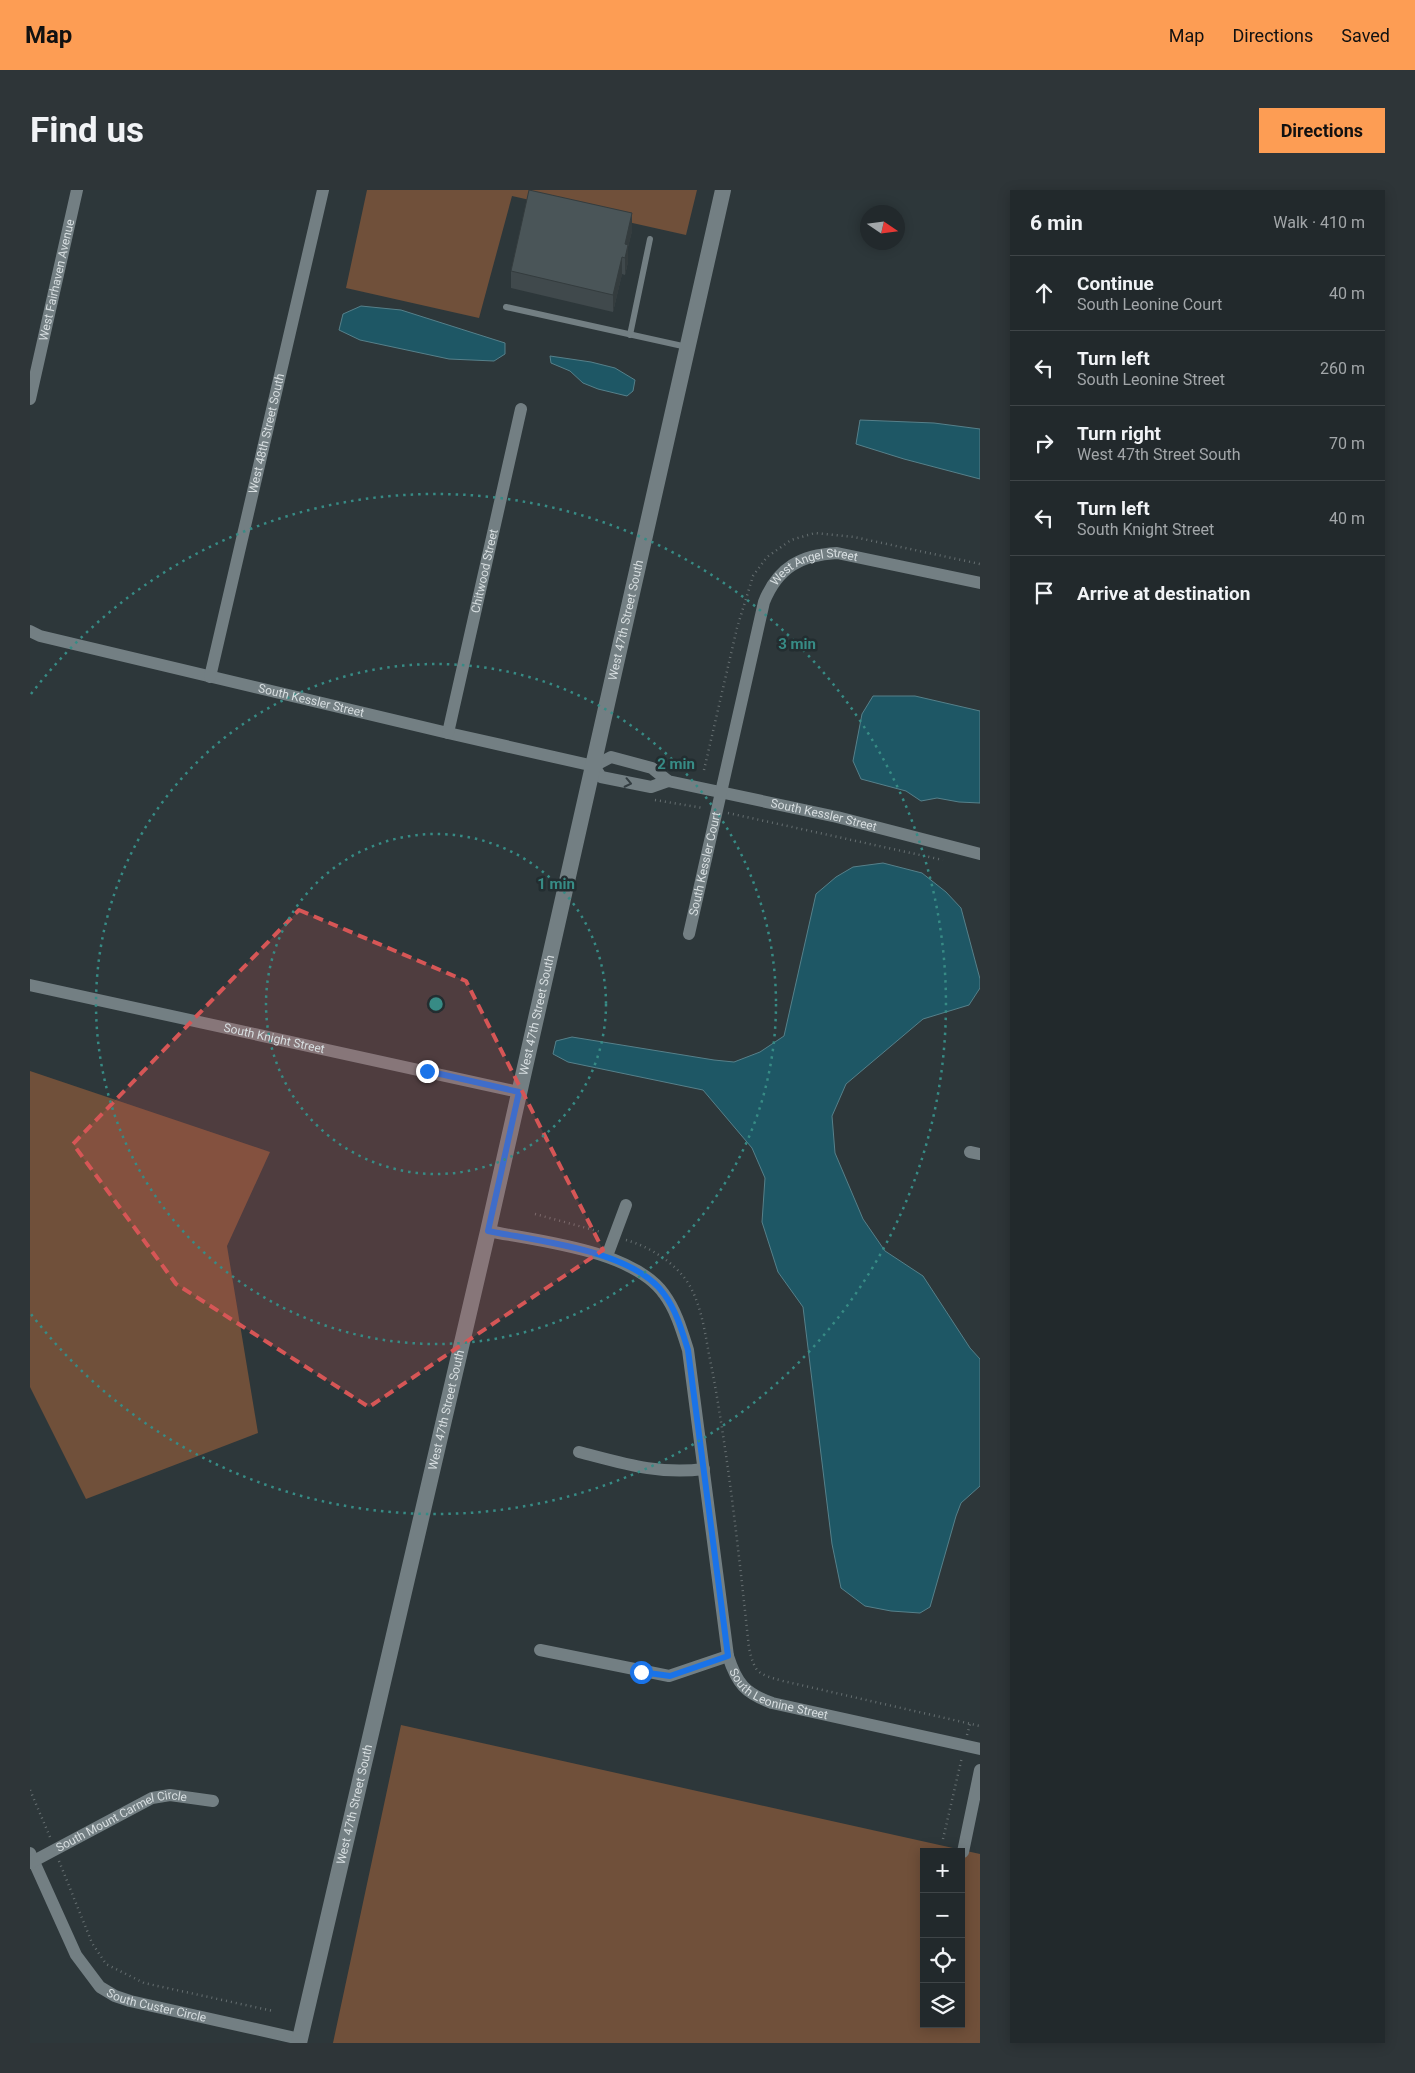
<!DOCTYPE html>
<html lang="en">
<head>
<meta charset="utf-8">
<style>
	body { margin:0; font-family:Roboto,sans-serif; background:#2e3538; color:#f1f3f6 }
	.controls { position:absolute; right:15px; bottom:15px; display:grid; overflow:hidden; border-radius:0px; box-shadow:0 2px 12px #0003 }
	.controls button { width:45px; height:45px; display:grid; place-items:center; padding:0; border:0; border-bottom:1px solid #3f4548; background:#22292c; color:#f1f3f6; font:25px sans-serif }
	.compass { position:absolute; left:830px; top:15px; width:45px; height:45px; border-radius:50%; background:#22292c; box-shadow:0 2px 12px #0003; rotate:103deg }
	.stop { position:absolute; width:15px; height:15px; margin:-11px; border:4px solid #1a73e8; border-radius:50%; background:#fff }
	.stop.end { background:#1a73e8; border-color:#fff; box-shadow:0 1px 5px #0008 }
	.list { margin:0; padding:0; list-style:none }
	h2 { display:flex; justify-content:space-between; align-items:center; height:65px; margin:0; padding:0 20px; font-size:21px }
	h2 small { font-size:16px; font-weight:400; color:#a2a6a9 }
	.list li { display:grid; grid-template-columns:32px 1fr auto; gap:15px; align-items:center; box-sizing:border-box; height:75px; padding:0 20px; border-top:1px solid #3f4548 }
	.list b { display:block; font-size:19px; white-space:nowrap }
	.list p { margin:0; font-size:16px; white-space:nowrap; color:#a2a6a9 }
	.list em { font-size:16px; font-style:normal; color:#a2a6a9 }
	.icon { flex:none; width:28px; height:28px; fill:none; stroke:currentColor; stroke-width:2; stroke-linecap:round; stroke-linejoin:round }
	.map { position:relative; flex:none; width:950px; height:1853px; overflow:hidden; border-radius:0px }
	header { display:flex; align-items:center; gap:30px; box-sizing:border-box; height:70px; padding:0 25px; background:#fd9d54; color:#111 }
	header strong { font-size:24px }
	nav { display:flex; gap:28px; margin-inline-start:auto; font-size:18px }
	.intro { display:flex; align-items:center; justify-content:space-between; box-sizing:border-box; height:120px; padding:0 30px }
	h1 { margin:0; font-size:35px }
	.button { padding:12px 22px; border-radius:0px; background:#fd9d54; color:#111; font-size:18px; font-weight:700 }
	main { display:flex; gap:30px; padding:0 30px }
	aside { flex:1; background:#22292c; border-radius:0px; box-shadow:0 2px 12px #0003 }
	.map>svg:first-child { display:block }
	.green { fill:#70503a; fill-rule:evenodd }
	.water { fill:#1e5765; stroke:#56808a }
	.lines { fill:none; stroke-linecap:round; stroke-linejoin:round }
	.path { stroke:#666f71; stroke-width:2.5; stroke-dasharray:1 4; stroke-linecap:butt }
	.service { stroke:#737f83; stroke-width:6 }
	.minor { stroke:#737f83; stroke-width:12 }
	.tertiary { stroke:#737f83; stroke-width:16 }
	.wall { fill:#40494c }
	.shaded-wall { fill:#343c3e }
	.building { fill:#4a5558; stroke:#343c3e }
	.oneway { stroke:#333d41 }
	.route { stroke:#1a73e8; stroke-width:6 }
	.marked { fill:#d65656; fill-opacity:0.2; stroke:#d65656; stroke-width:4; stroke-dasharray:10 6; stroke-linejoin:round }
	.ring { fill:none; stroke:#378b85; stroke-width:2.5; stroke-dasharray:2.5 5 }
	.labels { text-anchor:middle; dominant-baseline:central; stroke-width:5; stroke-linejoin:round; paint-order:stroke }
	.street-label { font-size:12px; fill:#d7dee0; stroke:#232d30 }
	.centre { fill:#378b85; stroke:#232d30; stroke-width:2.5 }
	.ring-label { font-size:15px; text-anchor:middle; font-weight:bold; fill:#378b85; stroke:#232d30; stroke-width:5; stroke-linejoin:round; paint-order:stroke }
</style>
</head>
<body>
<header>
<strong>Map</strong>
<nav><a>Map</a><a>Directions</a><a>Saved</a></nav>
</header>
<div class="intro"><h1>Find us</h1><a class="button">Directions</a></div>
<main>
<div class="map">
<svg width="950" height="1853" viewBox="0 0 950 1853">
	<rect width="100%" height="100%" fill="#2d373a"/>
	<g class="green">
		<path d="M337 0H667L656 45 482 6 449 128 316 98Z"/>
		<path d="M0 881 240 962 197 1056 228 1243 56 1309 0 1197Z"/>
		<path d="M371 1535 950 1664V1853H303ZM894 1662H931V1834H894Z"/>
	</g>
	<g class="water">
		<path d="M331 116 371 120 475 153V164L464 171 419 169 330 150 309 140 313 124Z"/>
		<path d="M520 166 561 172 585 178 605 190 603 201 597 206 568 199 553 193 540 181 521 173Z"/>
		<path d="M830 230 904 233 950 239V289L874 269 826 254Z"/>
		<path d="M843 506H885L950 521V613L929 612 907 608 891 611 876 601 831 589 823 571 832 524Z"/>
		<path d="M853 673 892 683 916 702 931 718 950 789V798L939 815 893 829 816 894 802 926 805 963 833 1029 855 1061 893 1086 940 1158 950 1169V1296L931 1313 926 1326 900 1417 890 1423 861 1421 835 1416 811 1398 802 1354 773 1117 748 1082 732 1032 735 988 722 958 673 900 538 872 523 864 526 851 542 847 684 870 704 872 730 862 754 846 786 704 806 687 823 677Z"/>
	</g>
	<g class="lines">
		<g class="path">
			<path d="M674 580 707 438 723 386 737 367 761 350 785 343 824 347 950 374"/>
			<path d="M625 610 673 618"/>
			<path d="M698 623 913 670"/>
			<path d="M505 1024 571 1042"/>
			<path d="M596 1050C621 1057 649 1075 661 1098 674 1123 676 1153 682 1179 699 1271 709 1365 719 1458 725 1484 728 1484 753 1491L950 1536"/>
			<path d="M937 1545 940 1534"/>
			<path d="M0 1600 20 1647"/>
			<path d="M913 1649 932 1567"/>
			<path d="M29 1671 62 1753 76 1774 114 1793 243 1821"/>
		</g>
		<g class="service">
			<path d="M476 117 657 157"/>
			<path d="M600 145 620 49"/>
		</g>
		<g class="minor">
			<path id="s1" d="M0 209 47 0"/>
			<path id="s2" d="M0 441 10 446 418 543 564 576 581 567 622 578 638 591 807 627 950 664"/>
			<path id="s3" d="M180 487 293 0"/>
			<path id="s4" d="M418 543 491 219"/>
			<path d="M564 576 571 587 621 597 638 591"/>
			<path id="s5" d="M659 744 734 412C748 377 771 365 807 363L950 393"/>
			<path id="s6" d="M0 795 489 902"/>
			<path d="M940 962 950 964"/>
			<path id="s7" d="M458 1041C508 1051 603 1060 634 1104 646 1120 652 1141 658 1160L698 1466C707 1494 715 1503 742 1513L950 1559"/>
			<path d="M577 1066 596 1015"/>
			<path d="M549 1262C592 1273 628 1285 674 1279"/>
			<path d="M510 1460 639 1486 698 1466"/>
			<path d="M933 1662 950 1580"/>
			<path id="s8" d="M0 1663 46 1765 70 1797 85 1806 100 1811 270 1849"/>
			<path id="s9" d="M0 1673 122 1608 140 1605 183 1611"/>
		</g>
		<path class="tertiary" id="s10" d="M269 1853 458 1041 693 0"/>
	</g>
	<path class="wall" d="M602 41 598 57V72L595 85 592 84 583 122 481 98V81Z"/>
	<g class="shaded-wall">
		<path d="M602 23V41L598 57V72L595 85V54Z"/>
		<path d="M592 67V84L583 122V105Z"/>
	</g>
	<path class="building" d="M499 0 602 23 595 54 598 55 595 68 592 67 583 105 481 81Z"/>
	<defs><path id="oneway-chevron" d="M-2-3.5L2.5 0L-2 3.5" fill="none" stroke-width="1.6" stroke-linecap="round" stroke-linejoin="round" transform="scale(1.25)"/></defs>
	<use class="oneway" href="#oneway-chevron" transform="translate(598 593) rotate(12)"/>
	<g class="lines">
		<path class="route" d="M397 881 489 902 458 1041C507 1051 603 1060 634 1104 646 1120 652 1141 658 1160L698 1466 640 1486 611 1482"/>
	</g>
	<path class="marked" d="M269 720 436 791 573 1060 339 1217 146 1094 43 954Z"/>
	<g class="ring">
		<circle cx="406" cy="814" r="170"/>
		<circle cx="406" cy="814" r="340"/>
		<path d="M1 504A510 510 0 1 1 1 1124"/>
	</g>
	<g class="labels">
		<g class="street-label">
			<text stroke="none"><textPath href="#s1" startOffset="122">West Fairhaven Avenue</textPath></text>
			<text stroke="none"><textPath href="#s3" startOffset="250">West 48th Street South</textPath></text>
			<text stroke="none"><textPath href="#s4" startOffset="166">Chitwood Street</textPath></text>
			<text stroke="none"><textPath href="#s5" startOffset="408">West Angel Street</textPath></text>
			<text stroke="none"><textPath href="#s10" startOffset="1460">West 47th Street South</textPath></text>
			<text stroke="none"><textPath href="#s2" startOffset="290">South Kessler Street</textPath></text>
			<text stroke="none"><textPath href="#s2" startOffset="822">South Kessler Street</textPath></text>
			<text stroke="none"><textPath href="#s5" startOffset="72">South Kessler Court</textPath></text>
			<text stroke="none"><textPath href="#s10" startOffset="1055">West 47th Street South</textPath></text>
			<text stroke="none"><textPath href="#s6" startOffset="250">South Knight Street</textPath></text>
			<text stroke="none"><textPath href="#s10" startOffset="650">West 47th Street South</textPath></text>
			<text stroke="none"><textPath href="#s7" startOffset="630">South Leonine Street</textPath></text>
			<text stroke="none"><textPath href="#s10" startOffset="245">West 47th Street South</textPath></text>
			<text stroke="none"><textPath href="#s9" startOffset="102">South Mount Carmel Circle</textPath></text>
			<text stroke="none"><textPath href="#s8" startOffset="212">South Custer Circle</textPath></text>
		</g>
	</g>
	<circle cx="406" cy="814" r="8" class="centre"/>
	<g class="ring-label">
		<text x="767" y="459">3 min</text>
		<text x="646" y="579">2 min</text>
		<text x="526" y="699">1 min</text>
	</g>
</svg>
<div class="controls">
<button>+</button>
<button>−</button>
<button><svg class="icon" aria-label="locate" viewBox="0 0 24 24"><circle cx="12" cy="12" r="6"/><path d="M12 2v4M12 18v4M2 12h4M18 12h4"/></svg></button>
<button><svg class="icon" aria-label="layers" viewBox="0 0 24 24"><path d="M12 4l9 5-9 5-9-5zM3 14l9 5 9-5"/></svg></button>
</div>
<svg class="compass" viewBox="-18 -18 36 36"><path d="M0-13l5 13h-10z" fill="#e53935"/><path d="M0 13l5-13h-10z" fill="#a2a6a9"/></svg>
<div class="stop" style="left:611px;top:1482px"></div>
<div class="stop end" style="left:397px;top:881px"></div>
</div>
<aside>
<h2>6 min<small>Walk · 410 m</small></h2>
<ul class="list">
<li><svg class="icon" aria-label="ahead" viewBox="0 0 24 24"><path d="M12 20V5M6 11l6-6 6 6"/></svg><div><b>Continue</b><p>South Leonine Court</p></div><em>40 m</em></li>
<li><svg class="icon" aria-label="left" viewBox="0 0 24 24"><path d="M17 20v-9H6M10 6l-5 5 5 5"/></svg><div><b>Turn left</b><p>South Leonine Street</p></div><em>260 m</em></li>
<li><svg class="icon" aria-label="right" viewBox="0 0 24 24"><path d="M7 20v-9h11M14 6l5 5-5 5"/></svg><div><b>Turn right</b><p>West 47th Street South</p></div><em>70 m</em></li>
<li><svg class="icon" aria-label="left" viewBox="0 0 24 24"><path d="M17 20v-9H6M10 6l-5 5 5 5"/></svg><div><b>Turn left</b><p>South Knight Street</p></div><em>40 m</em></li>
<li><svg class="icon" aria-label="arrive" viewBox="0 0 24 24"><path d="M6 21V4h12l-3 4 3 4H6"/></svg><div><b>Arrive at destination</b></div></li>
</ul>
</aside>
</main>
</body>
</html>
